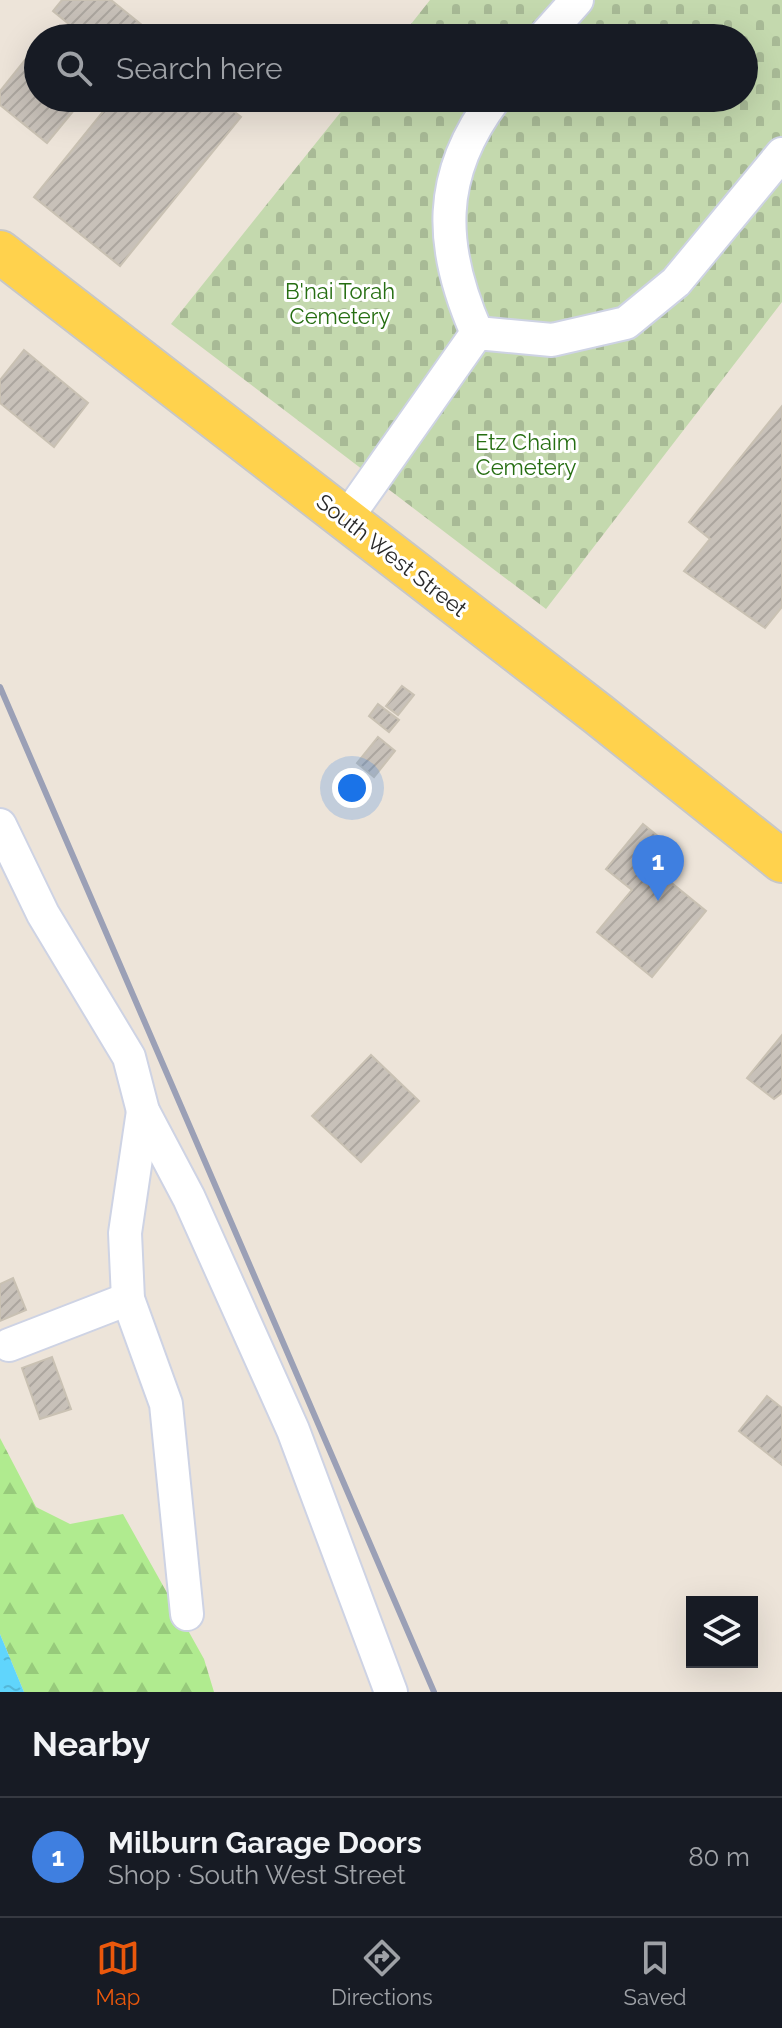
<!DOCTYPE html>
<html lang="en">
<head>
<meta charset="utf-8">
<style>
	body { margin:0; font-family:Raleway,sans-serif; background:#20242c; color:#f1f3f6 }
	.controls { position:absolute; right:24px; bottom:24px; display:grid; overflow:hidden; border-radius:0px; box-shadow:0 8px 32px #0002 }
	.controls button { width:72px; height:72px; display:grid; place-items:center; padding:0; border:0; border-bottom:2px solid #363941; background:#171b24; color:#f1f3f6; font:40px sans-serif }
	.you { position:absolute; left:352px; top:788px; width:28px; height:28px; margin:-20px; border:6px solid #fff; border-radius:50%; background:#1a73e8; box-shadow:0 0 0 12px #1a73e833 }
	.badge { display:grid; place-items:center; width:52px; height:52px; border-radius:50%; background:#ea580c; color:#fff; font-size:26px; font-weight:700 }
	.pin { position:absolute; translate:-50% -66px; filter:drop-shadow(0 2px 4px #0008) }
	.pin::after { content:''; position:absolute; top:42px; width:28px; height:24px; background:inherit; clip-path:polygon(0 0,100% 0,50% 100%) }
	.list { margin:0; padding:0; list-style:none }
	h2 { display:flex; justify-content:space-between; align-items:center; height:104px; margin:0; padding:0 32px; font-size:34px }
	h2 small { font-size:26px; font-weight:400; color:#9ea1a6 }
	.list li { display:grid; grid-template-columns:52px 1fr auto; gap:24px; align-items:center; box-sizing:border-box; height:120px; padding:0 32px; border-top:2px solid #363941 }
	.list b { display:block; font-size:30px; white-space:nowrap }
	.list p { margin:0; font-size:26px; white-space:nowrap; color:#9ea1a6 }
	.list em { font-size:26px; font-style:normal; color:#9ea1a6 }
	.icon { flex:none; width:44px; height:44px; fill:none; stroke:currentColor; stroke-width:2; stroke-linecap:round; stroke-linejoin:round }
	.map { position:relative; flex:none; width:782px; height:1692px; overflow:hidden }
	.search { position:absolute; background:#171b24; box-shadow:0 8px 32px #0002; left:24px; right:24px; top:24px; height:88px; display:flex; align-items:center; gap:20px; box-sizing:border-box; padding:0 28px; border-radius:44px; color:#9ea1a6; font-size:30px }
	.sheet { height:224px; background:#171b24 }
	nav { display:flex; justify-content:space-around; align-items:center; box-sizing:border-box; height:112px; border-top:2px solid #363941; background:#171b24; font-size:22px; color:#9ea1a6 }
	nav a { display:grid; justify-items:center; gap:4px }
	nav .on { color:#ea580c }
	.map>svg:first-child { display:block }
	.forest { fill:url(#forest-firs) }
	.cemetery { fill:url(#cemetery-stones) }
	.water { fill:url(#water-ripples) }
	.building { fill:url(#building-hatch); stroke:#c9c1b3; stroke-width:2 }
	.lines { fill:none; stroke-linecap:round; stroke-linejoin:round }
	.minor-casing { stroke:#ced3e4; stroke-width:36 }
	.major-casing { stroke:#c7c7c7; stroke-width:46 }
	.minor { stroke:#fff; stroke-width:32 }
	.major { stroke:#ffd24d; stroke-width:42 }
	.rail { stroke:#9ba0b6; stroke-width:6 }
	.labels { text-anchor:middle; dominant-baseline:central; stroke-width:6; stroke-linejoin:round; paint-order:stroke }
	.park-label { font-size:22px; fill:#266e12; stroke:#fff }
	.street-label { font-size:22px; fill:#292929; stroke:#fff }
</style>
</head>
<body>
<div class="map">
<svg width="782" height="1692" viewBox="0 0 782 1692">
	<defs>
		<pattern id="forest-firs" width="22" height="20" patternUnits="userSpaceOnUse" patternTransform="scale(2)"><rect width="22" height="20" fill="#b0eb8f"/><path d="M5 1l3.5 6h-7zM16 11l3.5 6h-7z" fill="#97ca7b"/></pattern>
		<pattern id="cemetery-stones" width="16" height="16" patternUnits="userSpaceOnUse" patternTransform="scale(2)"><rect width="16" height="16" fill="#c4d9ae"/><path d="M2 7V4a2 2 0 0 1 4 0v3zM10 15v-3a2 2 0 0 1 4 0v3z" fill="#a8ba96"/></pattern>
		<pattern id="water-ripples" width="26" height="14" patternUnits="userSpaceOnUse" patternTransform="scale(2)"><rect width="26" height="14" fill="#60d5fc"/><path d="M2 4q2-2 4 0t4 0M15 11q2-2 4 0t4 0" fill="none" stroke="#53b7d8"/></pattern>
		<pattern id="building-hatch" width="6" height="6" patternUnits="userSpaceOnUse" patternTransform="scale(2)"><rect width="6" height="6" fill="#c8c1b9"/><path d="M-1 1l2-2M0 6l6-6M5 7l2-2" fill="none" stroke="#aca69f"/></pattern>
	</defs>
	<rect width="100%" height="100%" fill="#ede4d9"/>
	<path class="forest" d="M0 1438 36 1507 70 1524 123 1514 204 1659 214 1692H24L0 1634Z"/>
	<path class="cemetery" d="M430 0H782V302L546 609 171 324 352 98H744V38H400Z"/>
	<path class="water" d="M0 1634 24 1692H0Z"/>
	<g class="building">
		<path d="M62 0H111L147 29 139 38H86L53 11Z"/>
		<path d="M37 45 38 98H84L47 143 0 105V91Z"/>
		<path d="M114 98H217L241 117 120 266 34 197Z"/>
		<path d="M24 350 88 403 54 447 0 403V380Z"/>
		<path d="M782 406V607L765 628 684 571 710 539 689 522Z"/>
		<path d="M402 686 414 695 398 715 386 706Z"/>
		<path d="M378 704 399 720 389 732 369 716Z"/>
		<path d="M378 737 395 751 374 777 357 763Z"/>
		<path d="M643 824 670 846 652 867 706 911 652 977 597 932 632 890 606 869Z"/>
		<path d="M782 1035V1093L774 1099 747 1078Z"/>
		<path d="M371 1055 419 1101 361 1162 312 1116Z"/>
		<path d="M13 1278 26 1310 0 1321V1284Z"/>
		<path d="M52 1357 71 1409 40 1419 22 1368Z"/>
		<path d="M767 1396 782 1408V1465L739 1431Z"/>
	</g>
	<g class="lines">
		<g class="minor-casing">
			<g id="minor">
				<path d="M543 38 577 0"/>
				<path d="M477 333C439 247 436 175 495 98"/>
				<path d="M346 519 477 333 552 340 626 323 676 282 782 154"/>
				<path d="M0 825 43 914 129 1057 143 1111 189 1198 293 1430 391 1692"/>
				<path d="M143 1111 125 1233 128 1299 166 1404 187 1614"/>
				<path d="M9 1345 128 1299"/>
			</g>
		</g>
		<g class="major-casing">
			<path id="major" d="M0 252 598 714 782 861"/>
		</g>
		<use href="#minor" class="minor"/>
		<use href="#major" class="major"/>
		<path class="rail" d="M0 687 434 1692"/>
	</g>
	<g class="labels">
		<g class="park-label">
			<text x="340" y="291">B'nai Torah<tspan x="340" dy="25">Cemetery</tspan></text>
			<text x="526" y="442">Etz Chaim<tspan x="526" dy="25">Cemetery</tspan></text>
		</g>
		<g class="street-label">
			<text transform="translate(392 555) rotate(38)">South West Street</text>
		</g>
	</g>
</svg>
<div class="controls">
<button><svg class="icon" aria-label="layers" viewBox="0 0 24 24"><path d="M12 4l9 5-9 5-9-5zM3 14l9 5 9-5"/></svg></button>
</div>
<div class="you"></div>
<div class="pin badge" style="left:658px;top:901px;background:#3f7fe0">1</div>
<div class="search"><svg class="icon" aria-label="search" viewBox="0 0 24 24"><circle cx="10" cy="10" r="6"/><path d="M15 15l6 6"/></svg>Search here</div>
</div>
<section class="sheet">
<h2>Nearby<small></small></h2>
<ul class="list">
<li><span class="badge" style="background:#3f7fe0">1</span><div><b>Milburn Garage Doors</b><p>Shop · South West Street</p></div><em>80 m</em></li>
</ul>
</section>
<nav>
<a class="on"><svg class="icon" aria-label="map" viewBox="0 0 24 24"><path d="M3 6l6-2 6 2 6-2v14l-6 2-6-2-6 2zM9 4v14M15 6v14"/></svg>Map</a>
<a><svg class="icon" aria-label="directions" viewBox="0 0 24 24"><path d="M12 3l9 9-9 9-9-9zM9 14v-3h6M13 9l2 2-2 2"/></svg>Directions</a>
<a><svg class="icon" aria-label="saved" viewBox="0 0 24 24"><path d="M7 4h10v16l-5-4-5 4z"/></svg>Saved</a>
</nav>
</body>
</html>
